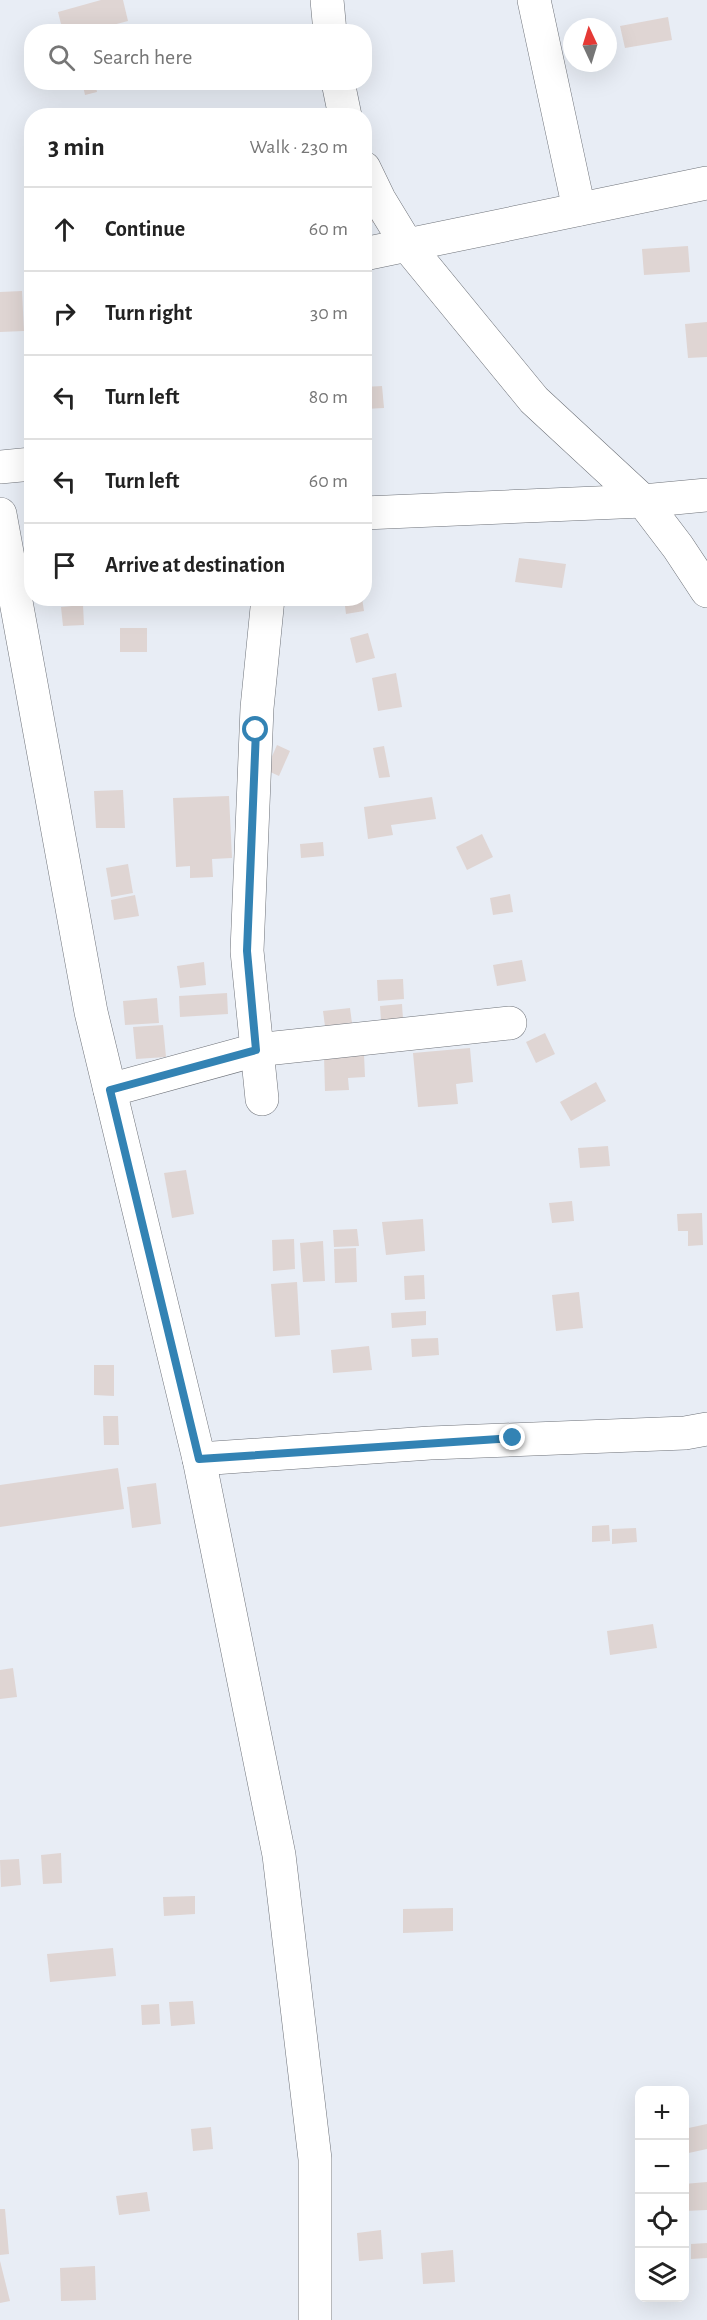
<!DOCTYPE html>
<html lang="en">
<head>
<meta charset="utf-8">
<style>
	body { margin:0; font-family:"Alegreya Sans",sans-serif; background:#f6f6f6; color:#222 }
	.controls { position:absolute; right:18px; bottom:18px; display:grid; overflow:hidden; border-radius:12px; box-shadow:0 6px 24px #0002 }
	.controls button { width:54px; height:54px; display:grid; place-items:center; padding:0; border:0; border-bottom:2px solid #e0e0e0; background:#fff; color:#222; font:30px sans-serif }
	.compass { position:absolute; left:563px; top:18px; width:54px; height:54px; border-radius:50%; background:#fff; box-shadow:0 6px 24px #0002; rotate:356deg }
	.stop { position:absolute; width:18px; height:18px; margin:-14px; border:4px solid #3383b4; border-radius:50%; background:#fff }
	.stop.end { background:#3383b4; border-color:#fff; box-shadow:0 2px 6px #0008 }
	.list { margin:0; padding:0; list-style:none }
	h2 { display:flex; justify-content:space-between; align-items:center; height:78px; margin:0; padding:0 24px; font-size:26px }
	h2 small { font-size:20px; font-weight:400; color:#767676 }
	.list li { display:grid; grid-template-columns:39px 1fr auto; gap:18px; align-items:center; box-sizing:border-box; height:84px; padding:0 24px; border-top:2px solid #e0e0e0 }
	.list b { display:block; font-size:22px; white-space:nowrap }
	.list em { font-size:20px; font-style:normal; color:#767676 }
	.icon { flex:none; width:33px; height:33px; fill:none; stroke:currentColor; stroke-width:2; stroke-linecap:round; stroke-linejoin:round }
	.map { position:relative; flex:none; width:707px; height:2320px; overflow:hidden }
	.search { position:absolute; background:#fff; box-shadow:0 6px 24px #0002; left:24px; top:24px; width:348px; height:66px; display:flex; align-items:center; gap:15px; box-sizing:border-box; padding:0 21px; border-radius:24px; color:#767676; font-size:22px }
	.panel { position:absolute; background:#fff; box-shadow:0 6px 24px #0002; left:24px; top:108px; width:348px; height:498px; border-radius:24px }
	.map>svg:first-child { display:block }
	.building { fill:#dfd5d3 }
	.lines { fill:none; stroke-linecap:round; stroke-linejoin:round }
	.minor-casing { stroke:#6e7279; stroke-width:34 }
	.major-casing { stroke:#6e7279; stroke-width:34 }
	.minor { stroke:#fff; stroke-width:33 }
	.major { stroke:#fff; stroke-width:33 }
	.route { stroke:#3383b4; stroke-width:8 }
</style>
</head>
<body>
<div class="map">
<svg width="707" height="2320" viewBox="0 0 707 2320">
	<rect width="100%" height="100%" fill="#e8edf5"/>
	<g class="building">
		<path d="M101 0H123L128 21 86 32H63L58 12Z"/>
		<path d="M668 17 672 40 625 48 620 26Z"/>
		<path d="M82 82H95L97 92 85 95Z"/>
		<path d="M364 206 377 222 364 223Z"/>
		<path d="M688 246 690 272 644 275 642 249Z"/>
		<path d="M22 291 24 331 0 332V292Z"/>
		<path d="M707 322V357L688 358 685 324Z"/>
		<path d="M382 386 384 408 364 409V387Z"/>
		<path d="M519 558 566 564 562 588 515 582Z"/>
		<path d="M344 598H362L364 611 346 614Z"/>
		<path d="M83 605 84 625 63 626 61 607Z"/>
		<rect x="120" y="628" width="27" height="24"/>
		<path d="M368 633 375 658 356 663 350 638Z"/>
		<path d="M396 673 402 707 378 711 372 678Z"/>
		<path d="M277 745 290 751 279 776 266 770Z"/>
		<path d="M384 746 390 777 379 778 373 748Z"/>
		<path d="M123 790 125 828H96L94 791Z"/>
		<path d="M229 796 232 858 212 859 213 877 190 878V866L176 867 173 798Z"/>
		<path d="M432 797 436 819 391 825 393 835 368 839 364 807Z"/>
		<path d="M482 834 493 857 467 870 456 847Z"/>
		<path d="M323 842 324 856 301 858 300 844Z"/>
		<path d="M128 864 133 893 111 897 106 868Z"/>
		<path d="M510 894 513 912 493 915 490 898Z"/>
		<path d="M135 895 139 916 114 920 111 900Z"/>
		<path d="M522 960 526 981 497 986 493 965Z"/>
		<path d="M204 962 206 985 180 988 177 966Z"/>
		<path d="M403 979 404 999 378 1001 377 980Z"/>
		<path d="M227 993 228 1014 180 1017 179 996Z"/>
		<path d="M157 998 159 1023 125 1025 123 1001Z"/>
		<path d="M402 1004 403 1019 381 1020 380 1006Z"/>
		<path d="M350 1008 352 1023 325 1026 323 1011Z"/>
		<path d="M163 1025 166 1057 136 1059 133 1027Z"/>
		<path d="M545 1033 555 1054 536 1063 526 1042Z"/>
		<path d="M470 1048 473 1082 456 1084 458 1104 418 1107 413 1053Z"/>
		<path d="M364 1054 365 1077 348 1078 349 1090 325 1091 324 1056Z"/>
		<path d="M596 1082 606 1101 571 1121 560 1102Z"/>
		<path d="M608 1146 610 1166 580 1168 578 1148Z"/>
		<path d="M186 1170 194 1214 172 1218 164 1173Z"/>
		<path d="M572 1201 574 1221 552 1223 549 1203Z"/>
		<path d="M702 1213 703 1245 688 1246V1231H678L677 1214Z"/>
		<path d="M423 1219 425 1251 386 1255 382 1222Z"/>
		<path d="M357 1229 359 1246 334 1247 333 1230Z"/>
		<path d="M294 1239 295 1269 273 1271 272 1240Z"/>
		<path d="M323 1241 325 1281 303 1282 300 1243Z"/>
		<path d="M356 1248 357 1282 335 1283 334 1249Z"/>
		<path d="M424 1275 425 1299 405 1300 404 1276Z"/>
		<path d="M297 1282 300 1335 275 1337 271 1284Z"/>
		<path d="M579 1292 583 1328 556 1331 552 1295Z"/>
		<path d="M426 1311V1325L392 1328 391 1313Z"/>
		<path d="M438 1338 439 1355 412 1357 411 1339Z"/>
		<path d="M369 1346 372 1370 333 1373 331 1350Z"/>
		<path d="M94 1365H114V1396L94 1395Z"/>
		<path d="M103 1416H118L119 1445H104Z"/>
		<path d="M118 1468 124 1509 0 1527V1485Z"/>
		<path d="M156 1483 161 1524 132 1528 127 1487Z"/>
		<path d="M609 1525 610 1541 592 1542V1526Z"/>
		<path d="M636 1528 637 1542 612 1544V1529Z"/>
		<path d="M653 1624 657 1648 610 1655 607 1631Z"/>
		<path d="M13 1668 17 1697 0 1699V1670Z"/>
		<path d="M61 1853 62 1883 43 1884 41 1855Z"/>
		<path d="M19 1859 21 1885 1 1887 0 1860Z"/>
		<path d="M195 1896V1914L164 1916 163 1897Z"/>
		<path d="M453 1908V1931L403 1933V1909Z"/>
		<path d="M113 1948 116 1976 50 1982 47 1954Z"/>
		<path d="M193 2001 195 2024 171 2026 169 2002Z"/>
		<path d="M159 2004 160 2024 142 2025 141 2005Z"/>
		<path d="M707 2124V2149L684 2154V2129Z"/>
		<path d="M211 2127 213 2149 193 2151 191 2129Z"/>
		<path d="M707 2182V2210L684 2211V2184Z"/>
		<path d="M147 2192 150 2211 119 2215 116 2196Z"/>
		<path d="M0 2209H5L9 2254 0 2255Z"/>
		<path d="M381 2230 383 2259 359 2261 357 2233Z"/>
		<path d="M707 2243V2258L691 2259V2244Z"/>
		<path d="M453 2250 455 2282 423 2284 421 2253Z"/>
		<path d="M0 2261 10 2301 0 2303Z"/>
		<path d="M95 2266 96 2300 61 2301 60 2268Z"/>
	</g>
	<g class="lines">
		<g class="minor-casing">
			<g id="minor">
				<path d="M327 0 330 32"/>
				<path d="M534 0 579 209"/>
				<path d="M338 82 345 116"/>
				<path d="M364 168 379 199 407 245 534 400 643 501 678 547 707 591"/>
				<path d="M364 254 707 183"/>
				<path d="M0 467 32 464"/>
				<path d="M364 513 643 501 707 495"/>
				<path d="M110 1090 256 1050 510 1023"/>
				<path d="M262 1099 247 951 257 708 268 598"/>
				<path d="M199 1459 430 1443 685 1433 707 1429"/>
			</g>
		</g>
		<g class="major-casing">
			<path id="major" d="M0 514 91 1012 199 1459 279 1855 315 2159V2320"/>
		</g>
		<use href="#minor" class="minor"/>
		<use href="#major" class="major"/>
	</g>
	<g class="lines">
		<path class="route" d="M256 730 247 951 256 1050 110 1090 199 1459 513 1438"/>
	</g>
</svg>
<div class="controls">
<button>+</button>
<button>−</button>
<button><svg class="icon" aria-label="locate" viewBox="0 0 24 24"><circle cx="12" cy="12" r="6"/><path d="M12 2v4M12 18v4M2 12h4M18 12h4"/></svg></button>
<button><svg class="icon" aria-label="layers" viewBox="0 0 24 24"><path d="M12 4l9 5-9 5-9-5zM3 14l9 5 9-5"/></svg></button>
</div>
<svg class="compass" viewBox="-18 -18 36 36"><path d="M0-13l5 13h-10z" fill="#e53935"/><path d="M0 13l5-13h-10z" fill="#767676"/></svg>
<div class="stop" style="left:256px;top:730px"></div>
<div class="stop end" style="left:513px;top:1438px"></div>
<div class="search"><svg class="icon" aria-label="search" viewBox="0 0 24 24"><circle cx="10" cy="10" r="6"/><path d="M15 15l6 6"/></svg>Search here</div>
<section class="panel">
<h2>3 min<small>Walk · 230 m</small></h2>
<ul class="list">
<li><svg class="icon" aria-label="ahead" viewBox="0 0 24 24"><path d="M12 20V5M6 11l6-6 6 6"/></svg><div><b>Continue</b></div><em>60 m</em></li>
<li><svg class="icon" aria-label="right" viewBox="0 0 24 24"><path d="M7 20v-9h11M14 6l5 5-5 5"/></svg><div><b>Turn right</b></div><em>30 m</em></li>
<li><svg class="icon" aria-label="left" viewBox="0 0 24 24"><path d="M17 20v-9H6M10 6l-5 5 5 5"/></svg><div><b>Turn left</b></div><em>80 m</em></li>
<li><svg class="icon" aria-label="left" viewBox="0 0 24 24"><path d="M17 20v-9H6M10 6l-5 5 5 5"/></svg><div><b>Turn left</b></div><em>60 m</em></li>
<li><svg class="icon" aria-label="arrive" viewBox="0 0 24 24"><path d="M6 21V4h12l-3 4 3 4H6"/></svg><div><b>Arrive at destination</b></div></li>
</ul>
</section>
</div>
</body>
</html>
